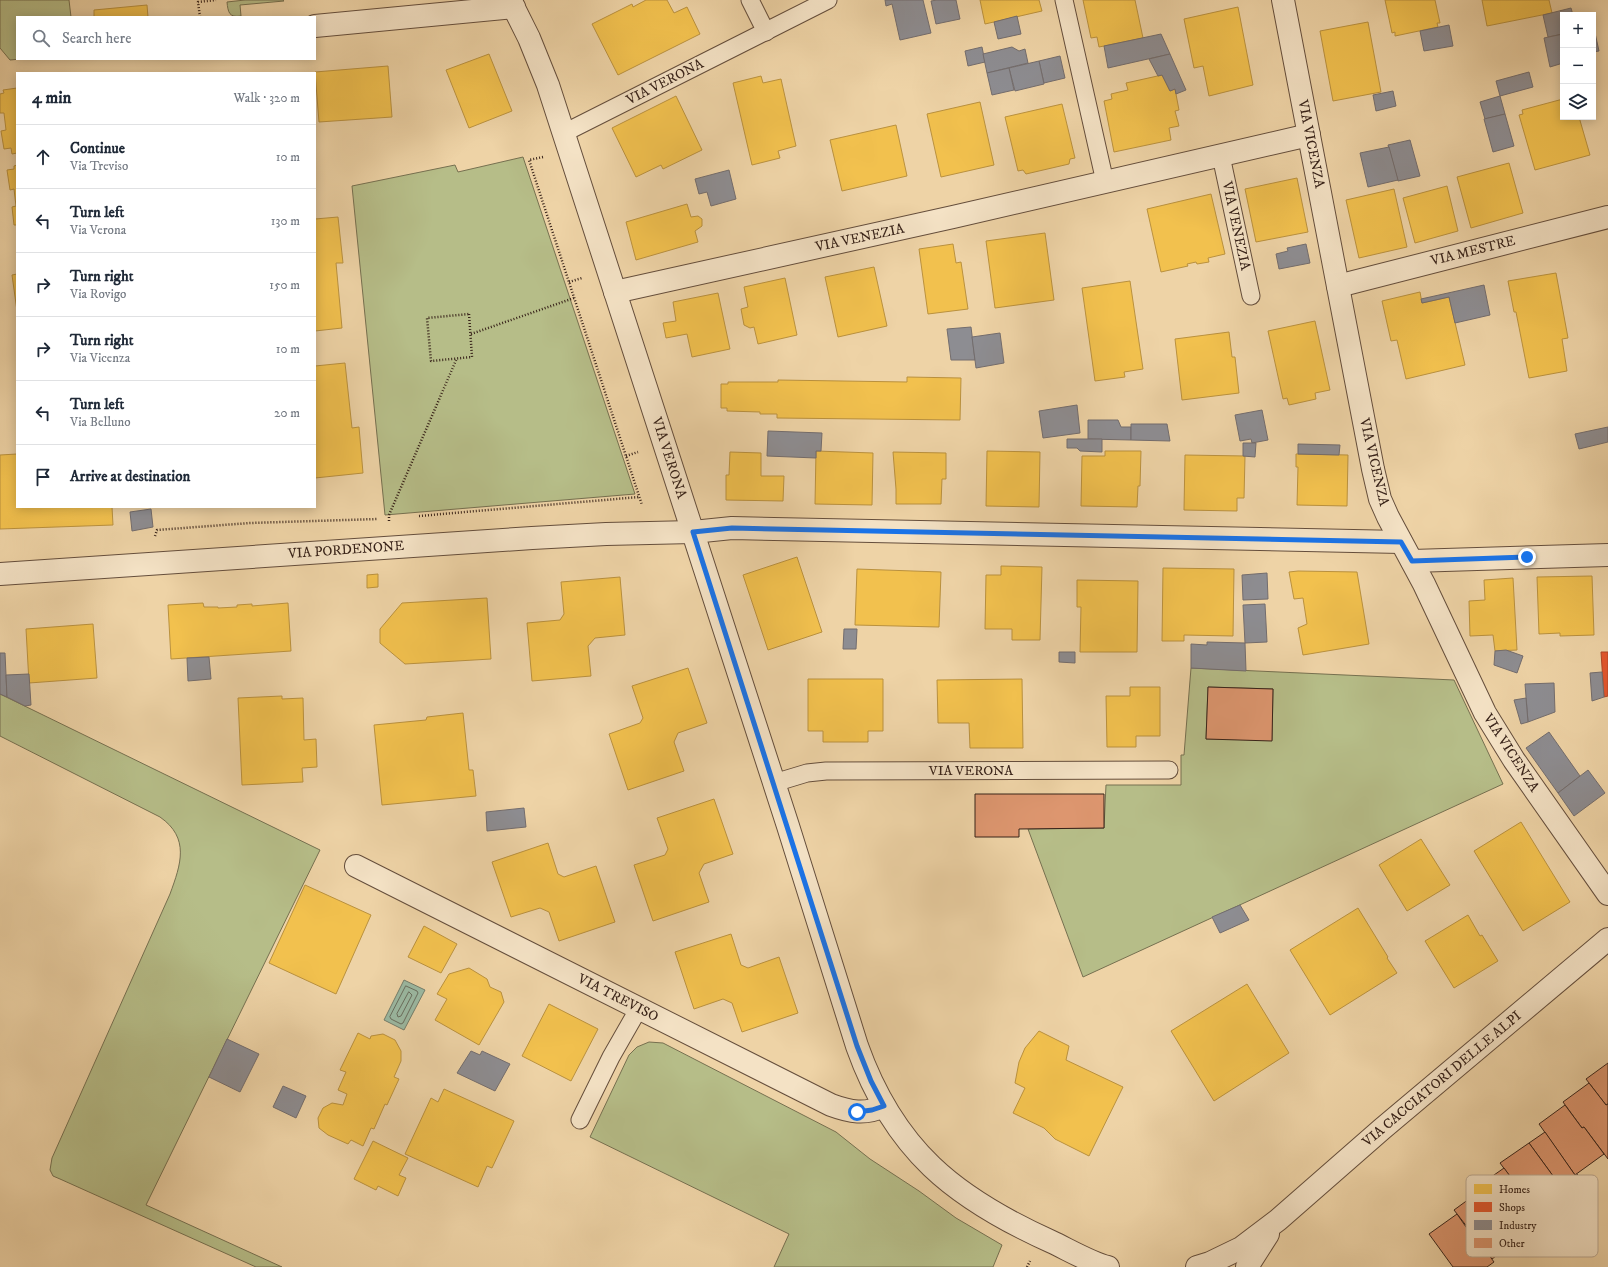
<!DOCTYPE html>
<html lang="en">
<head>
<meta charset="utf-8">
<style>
	body { margin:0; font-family:"IM FELL DW Pica",serif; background:#f2f2f3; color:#1f2937 }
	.controls { position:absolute; right:12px; top:12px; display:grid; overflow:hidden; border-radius:0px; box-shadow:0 2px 10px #0003 }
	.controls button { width:36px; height:36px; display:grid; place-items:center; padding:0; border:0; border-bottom:1px solid #e0e1e3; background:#fff; color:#1f2937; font:20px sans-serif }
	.stop { position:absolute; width:12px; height:12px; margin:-9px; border:3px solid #1a73e8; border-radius:50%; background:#fff }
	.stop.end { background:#1a73e8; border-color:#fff; box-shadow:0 1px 4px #0008 }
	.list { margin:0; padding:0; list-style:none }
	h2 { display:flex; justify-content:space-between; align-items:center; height:52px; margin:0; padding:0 16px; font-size:17px }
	h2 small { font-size:13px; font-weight:400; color:#747a83 }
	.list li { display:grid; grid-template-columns:26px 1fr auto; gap:12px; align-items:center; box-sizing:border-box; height:64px; padding:0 16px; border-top:1px solid #e0e1e3 }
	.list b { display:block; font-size:15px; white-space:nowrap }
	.list p { margin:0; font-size:13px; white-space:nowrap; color:#747a83 }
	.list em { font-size:13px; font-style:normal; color:#747a83 }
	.icon { flex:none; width:22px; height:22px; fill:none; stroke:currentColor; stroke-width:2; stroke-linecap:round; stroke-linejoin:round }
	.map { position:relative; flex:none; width:1608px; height:1267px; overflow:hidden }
	.search { position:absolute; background:#fff; box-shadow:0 2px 10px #0003; left:16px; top:16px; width:300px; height:44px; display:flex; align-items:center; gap:10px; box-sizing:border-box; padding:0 14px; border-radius:0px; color:#747a83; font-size:15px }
	.panel { position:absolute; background:#fff; box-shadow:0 2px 10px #0003; left:16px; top:72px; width:300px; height:436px; border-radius:0px }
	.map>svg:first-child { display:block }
	.green { fill:#b6bd88; stroke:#767050; fill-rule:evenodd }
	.water { fill:#9bb9a2; stroke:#737d6b }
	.homes { fill:#f2c14e; stroke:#ba913e }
	.shops { fill:#e4572e; stroke:#b04728 }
	.industry { fill:#8d8d92; stroke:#736d6e }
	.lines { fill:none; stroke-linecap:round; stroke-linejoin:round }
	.shore { stroke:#696e5e; stroke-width:1 }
	.building { fill:#dd966f; stroke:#372219 }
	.service-casing { stroke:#654e3c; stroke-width:19 }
	.minor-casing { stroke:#654e3c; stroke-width:24 }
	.tertiary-casing { stroke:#654e3c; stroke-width:24 }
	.path { stroke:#372219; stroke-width:2.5; stroke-dasharray:1 2; stroke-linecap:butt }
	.service { stroke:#f4e2c5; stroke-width:17 }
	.minor { stroke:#f4e2c5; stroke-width:22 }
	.tertiary { stroke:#f4e2c5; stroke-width:22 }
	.route { stroke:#1a73e8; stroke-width:5 }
	.labels { text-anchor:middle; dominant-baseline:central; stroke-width:4; stroke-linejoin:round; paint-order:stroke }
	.street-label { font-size:14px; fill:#372219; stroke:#f4e2c5 }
	.key { fill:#f4e2c5; stroke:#bba891; stroke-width:1 }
	.key-label { font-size:11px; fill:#372219 }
</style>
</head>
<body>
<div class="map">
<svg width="1608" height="1267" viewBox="0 0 1608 1267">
	<rect width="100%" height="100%" fill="#eed3a6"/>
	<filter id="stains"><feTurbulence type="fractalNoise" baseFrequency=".005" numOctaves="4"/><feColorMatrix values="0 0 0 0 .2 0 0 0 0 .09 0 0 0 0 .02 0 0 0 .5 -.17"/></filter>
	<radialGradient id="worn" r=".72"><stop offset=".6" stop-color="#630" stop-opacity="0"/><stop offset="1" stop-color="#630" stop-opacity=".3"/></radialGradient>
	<g class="green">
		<path d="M0 0H69L71 17H17V59H21L10 60 0 48Z"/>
		<path d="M245 0H283L284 1 240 5 241 16C229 18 228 12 227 2Z"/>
		<path d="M523 157 635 494 385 515 352 186 455 165 458 172Z"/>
		<path d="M1191 668 1454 680 1503 784 1083 977 1028 829 1104 828 1106 785H1181V755H1184ZM1208 687 1273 689 1272 740 1206 739Z"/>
		<path d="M0 694 320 850 146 1205 282 1267H256L60 1179 53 1176 50 1170 52 1158 170 894C181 864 190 838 160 817L0 736Z"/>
		<path d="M649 1042 663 1043 836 1132 870 1159 919 1191 956 1218 1002 1245 993 1267H774L789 1234 590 1137 629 1055 637 1047Z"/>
	</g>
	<path class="water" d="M404 980 425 990 404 1030 384 1020Z"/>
	<g class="homes">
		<path d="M646 0H667L674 13 687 7 700 34 618 75 592 24 632 4 633 7Z"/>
		<path d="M980 0H1039L1042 11 985 24Z"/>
		<path d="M1083 0H1135L1143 38 1099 47 1097 37 1091 38Z"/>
		<path d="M1385 0H1435L1440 23H1437L1438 27 1395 36V32L1392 33Z"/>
		<path d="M1482 0H1549L1552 13 1487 26Z"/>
		<path d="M147 5 148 17H94V10Z"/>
		<path d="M1238 7 1253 85 1209 96 1203 66 1194 68 1184 19Z"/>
		<path d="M1368 22 1381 92 1333 101 1320 31Z"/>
		<path d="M489 54 512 111 469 128 446 70Z"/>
		<path d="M388 66 392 117 319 122 315 72Z"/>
		<path d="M1162 75 1170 91 1175 89 1179 110 1175 111 1179 126 1169 128 1171 140 1114 152 1104 101 1112 99 1111 94 1128 90 1126 83Z"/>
		<path d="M761 76 763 83 781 79 796 146 778 151 780 158 752 165 733 83Z"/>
		<path d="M17 88V153L12 154 11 148 4 149 1 131 6 130 4 113H0V94L4 93 3 90Z"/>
		<path d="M676 96 702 150 663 169 661 165 636 177 612 128Z"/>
		<path d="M1563 99V117H1579L1590 155 1535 170 1519 115 1523 114 1522 110Z"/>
		<path d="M980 102 994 165 941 177 927 114Z"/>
		<path d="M1062 104 1075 158 1070 159 1069 164 1026 174 1023 170 1018 171 1005 117Z"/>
		<path d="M896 125 907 176 842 191 830 140Z"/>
		<path d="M1509 163 1523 213 1471 228 1457 177Z"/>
		<path d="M17 165V225H14L12 207 16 206 14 189 10 190 7 170 14 169V166Z"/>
		<path d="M1297 178 1308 232 1256 242 1245 189Z"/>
		<path d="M1447 186 1458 231 1415 243 1403 198Z"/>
		<path d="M1394 189 1407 247 1359 258 1346 200Z"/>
		<path d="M1211 194 1225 254 1208 258 1209 262 1197 264 1196 262 1187 264 1188 266 1161 272 1147 209Z"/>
		<path d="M687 204 691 217 698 216 702 219V226L695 231 698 242 636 260 626 222Z"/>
		<path d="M338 217 343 263H336L342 328 315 331V219Z"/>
		<path d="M1045 233 1054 300 995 308 986 241Z"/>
		<path d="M953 244 956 263 961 262 968 309 928 314 919 249Z"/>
		<path d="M874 267 887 326 838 337 825 277Z"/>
		<path d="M1556 273 1568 338 1562 339 1567 371 1529 378 1516 312H1514L1508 281Z"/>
		<path d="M17 274V311L12 275Z"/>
		<path d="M785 278 797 335 758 344 754 327 750 328 744 325 741 309 748 307 744 287Z"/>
		<path d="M1130 281 1143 369 1124 372 1125 377 1095 381 1082 288Z"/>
		<path d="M1420 292 1422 303 1449 297 1465 365 1406 379 1397 340 1391 341 1382 301Z"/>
		<path d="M718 293 730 349 692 357 687 334 666 338 663 323 676 321 673 302Z"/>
		<path d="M1315 321 1330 390 1315 393 1316 399 1289 405 1287 398 1283 399 1268 331Z"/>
		<path d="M1229 332 1232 357H1235L1239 393 1182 400 1175 339Z"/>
		<path d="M345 363 352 428 359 427 363 473 315 478V366Z"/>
		<path d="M907 377 961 378 960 420 777 418V414H760V412L727 411V408H721V384H728V382H778V380L907 382Z"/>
		<path d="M816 451 873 453 872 505 815 504Z"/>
		<path d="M987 451 1040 452 1039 507 986 506Z"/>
		<path d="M1105 451H1141L1140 486H1138L1137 507 1081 506 1082 456H1105Z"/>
		<path d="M730 452 761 453V476H784L783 501 726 500V475H729Z"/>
		<path d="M893 452 946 453V479H942L941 504H896V489Z"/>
		<path d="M17 454V507H112L113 525 0 529V455Z"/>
		<path d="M1296 454 1348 455 1347 506 1297 505 1298 467H1296Z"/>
		<path d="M1185 455 1245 456 1244 498H1237V511L1184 510Z"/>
		<path d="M797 557 822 632 768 650 743 575Z"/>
		<path d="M1001 566 1042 567 1040 640H1012V629H985L986 575H1001Z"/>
		<path d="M1163 568 1234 569 1233 636 1184 635V641H1162Z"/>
		<path d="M857 569 941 572 939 627 855 625Z"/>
		<path d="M1298 571 1357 572 1369 644 1303 655 1298 628 1307 624 1303 598 1294 599 1289 572Z"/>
		<path d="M378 574V587L367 588V575Z"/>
		<path d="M1592 576 1594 635 1560 636V633L1539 634 1537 577Z"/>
		<path d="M620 577 625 635 595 638 588 646 591 676 532 681 527 623 560 620 564 614 561 582Z"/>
		<path d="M1513 578 1517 650 1495 651 1493 635 1470 636 1469 601 1485 600 1484 580Z"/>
		<path d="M1077 580 1138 581 1137 652H1080L1081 607H1077Z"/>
		<path d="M487 598 491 659 405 664 380 643V629L402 603Z"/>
		<path d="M203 603 204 607H218V608L237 607V605L252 604V606L288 603 291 651 171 659 168 605Z"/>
		<path d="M93 624 97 678 29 683 26 629Z"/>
		<path d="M688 668 707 723 678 733 674 742 684 771 628 790 609 734 640 723 643 718 632 686Z"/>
		<path d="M808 679H883V731H868V742H823V731H808Z"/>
		<path d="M1022 679 1023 748H970L969 723H938L937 680Z"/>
		<path d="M1130 687H1160V736H1136V747H1107L1106 696H1130Z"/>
		<path d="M282 696V699L303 698 304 740 316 739 317 767 302 768 303 782 242 785 238 698Z"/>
		<path d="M463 713 469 770H473L476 796 382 805 374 725 426 720 427 717Z"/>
		<path d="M714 799 733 854 704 864 699 873 709 902 653 921 634 865 665 855 668 849 657 818Z"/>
		<path d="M1521 822 1570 902 1523 931 1474 851Z"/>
		<path d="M1421 839 1450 885 1407 911 1379 865Z"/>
		<path d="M548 843 558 874 564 877 596 866 615 922 559 941 549 912 540 908 511 917 492 862Z"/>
		<path d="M305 885 371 915 336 994 269 963Z"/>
		<path d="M1358 908 1388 957 1387 958 1397 973 1330 1015 1290 950Z"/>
		<path d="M1468 915 1480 936 1482 935 1498 961 1454 988 1425 941Z"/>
		<path d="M424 926 457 944 441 973 408 957Z"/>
		<path d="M731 934 741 965 748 968 779 957 798 1013 742 1032 732 1003 723 999 694 1009 675 952Z"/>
		<path d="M469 968 487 979 490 987 501 992 504 1002 479 1045 435 1020 447 999 437 994 449 974Z"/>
		<path d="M1247 984 1289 1053 1214 1101 1171 1031Z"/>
		<path d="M549 1004 598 1029 571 1081 522 1056Z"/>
		<path d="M1039 1031 1069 1046 1066 1060 1123 1087 1089 1156 1055 1139 1044 1128 1013 1113 1025 1088 1015 1083 1019 1062 1025 1048Z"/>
		<path d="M358 1033 370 1039 371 1036 383 1034 395 1040 401 1051V1061L394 1077 399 1079 387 1105 385 1104 374 1129 371 1128 363 1146 351 1140 348 1144 328 1135 319 1128 318 1118 323 1108 332 1103 343 1105 347 1094 338 1090 346 1072 340 1070Z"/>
		<path d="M444 1089 514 1121 492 1168 487 1166 478 1187 405 1154 431 1098 438 1102Z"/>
		<path d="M373 1141 408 1158 399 1175 406 1178 398 1196 378 1186 376 1190 354 1179Z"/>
	</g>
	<path class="shops" d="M1601 652H1608V696L1604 697Z"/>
	<g class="industry">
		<path d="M885 0H923L931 33 900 40 892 4 886 6Z"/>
		<path d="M937 0H956L960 19 936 24 931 1Z"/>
		<path d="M1571 8 1573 15H1563V34L1548 37 1543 15Z"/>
		<path d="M1017 16 1021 34 998 39 994 22Z"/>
		<path d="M1449 25 1453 46 1424 51 1420 31Z"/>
		<path d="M1593 33H1595L1599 51 1593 52Z"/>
		<path d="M1161 34 1170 54 1108 68 1104 46Z"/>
		<path d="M1563 34V63L1550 67 1544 38Z"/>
		<path d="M982 47 985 62 968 66 965 51Z"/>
		<path d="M1012 47 1019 51 1025 49 1028 63 987 73 983 54Z"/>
		<path d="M1170 54 1186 90 1176 94 1175 89 1170 91 1162 75 1158 76 1149 59Z"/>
		<path d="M1060 56 1065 78 1044 83 1039 61Z"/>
		<path d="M1039 61 1044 84 1015 91 1009 68Z"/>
		<path d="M1009 68 1014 90 992 95 987 73Z"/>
		<path d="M1529 72 1533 87 1500 96 1496 81Z"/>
		<path d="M1393 91 1396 106 1376 111 1373 95Z"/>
		<path d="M1500 96 1505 114 1485 119 1480 102Z"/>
		<path d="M1505 114 1514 146 1493 152 1484 119Z"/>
		<path d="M1410 140 1420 176 1398 181 1388 145Z"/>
		<path d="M1389 147 1398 180 1368 187 1360 153Z"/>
		<path d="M729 170 736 199 711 206 707 192 699 194 695 179Z"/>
		<path d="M1306 244 1310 263 1279 269 1276 254 1288 251 1287 248Z"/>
		<path d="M1484 285 1490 315 1455 323 1449 297 1422 303 1421 299Z"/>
		<path d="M971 327 975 360H951L947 329Z"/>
		<path d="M1000 333 1004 363 976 368 972 337Z"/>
		<path d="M1077 405 1080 433 1043 438 1039 411Z"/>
		<path d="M1262 410 1268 440 1252 443 1251 439 1240 441 1235 415Z"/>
		<path d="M1088 420H1118L1121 427H1131V440L1088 439Z"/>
		<path d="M1131 424H1167L1170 441 1131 440Z"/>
		<path d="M1608 427V442L1579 449 1575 434Z"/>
		<path d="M768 431 822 433 821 451H816V458L767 456Z"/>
		<path d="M1067 439H1102V452L1080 451 1077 448H1067Z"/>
		<path d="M1243 443H1256L1255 457 1243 456Z"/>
		<path d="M1298 444 1340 445 1339 455 1298 454Z"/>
		<path d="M151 509 153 527 132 531 130 512Z"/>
		<path d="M1267 573 1268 599 1243 600 1242 575Z"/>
		<path d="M1265 604 1267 642 1245 643 1243 605Z"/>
		<path d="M844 629H857L856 649H843Z"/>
		<path d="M1207 642 1245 643 1246 671 1191 668V644L1207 645Z"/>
		<path d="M1506 650 1523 656 1517 673 1494 665 1495 651Z"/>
		<path d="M1059 652H1075V663L1059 662Z"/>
		<path d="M0 653H5L7 697 0 694Z"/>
		<path d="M209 657 211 679 188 681 187 658Z"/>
		<path d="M1602 672 1604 697 1592 701 1590 673Z"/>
		<path d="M29 674 31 705 25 706 7 697 6 675Z"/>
		<path d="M1554 683 1555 712 1528 722 1525 684Z"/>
		<path d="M1526 698 1528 722 1521 724 1514 700Z"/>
		<path d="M1549 732 1580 776 1558 793 1526 748Z"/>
		<path d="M1588 770 1605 793 1574 816 1558 793Z"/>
		<path d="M524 808 526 827 487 831 486 812Z"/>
		<path d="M1240 905 1249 920 1220 933 1212 917Z"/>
		<path d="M227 1039 259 1054 240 1092 209 1077Z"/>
		<path d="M471 1051 480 1055 482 1051 510 1064 495 1091 457 1073Z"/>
		<path d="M283 1086 306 1096 296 1118 273 1107Z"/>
	</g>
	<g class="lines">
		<g class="shore">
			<path d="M406 986 417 991 418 993 403 1023 401 1024 391 1019 390 1017Z"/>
			<path d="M409 992 412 995 401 1016 398 1017 397 1014Z"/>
		</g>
	</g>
	<g class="building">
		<path d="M1208 687 1273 689 1272 741 1206 739Z"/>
		<path d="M975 794H1104V828L1019 829V837H975Z"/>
		<path d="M1608 1063V1104L1606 1105 1586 1079Z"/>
		<path d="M1589 1083 1606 1105 1608 1104V1159L1584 1127 1582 1128 1563 1102Z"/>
		<path d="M1565 1105 1582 1128 1584 1127 1604 1154 1575 1175 1539 1124Z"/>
		<path d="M1545 1132 1575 1175 1577 1174 1582 1179 1564 1191 1529 1143Z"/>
		<path d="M1529 1143 1575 1206 1548 1225 1523 1189 1521 1191 1500 1163Z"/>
		<path d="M1504 1168 1521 1191 1523 1189 1550 1228 1524 1247 1500 1212 1497 1214 1477 1187Z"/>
		<path d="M1480 1191 1497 1214 1500 1212 1519 1239 1492 1259 1454 1210Z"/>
		<path d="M1457 1214 1473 1237 1475 1236 1494 1262 1487 1267H1453L1429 1234Z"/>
	</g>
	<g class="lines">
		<g class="service-casing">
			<g id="service">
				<path d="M750 0 766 32"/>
				<path d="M1064 0 1105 182"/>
				<path d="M564 133 828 0"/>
				<path d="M1221 156 1251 296"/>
				<path d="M774 783 807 773 826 771 1169 770"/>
				<path d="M580 1120 611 1057 639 1008"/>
			</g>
		</g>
		<g class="minor-casing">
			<g id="minor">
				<path d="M510 0 529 38 548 85 788 826 857 1046C894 1150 954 1198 1052 1242 1067 1249 1093 1264 1108 1267"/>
				<path d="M1283 0 1373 469 1380 499 1388 517 1424 584 1485 713 1514 760 1608 894"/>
				<path d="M315 26 514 7"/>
				<path d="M1338 286 1608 217"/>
				<path d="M615 292 953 217 1309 135"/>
				<path d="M1412 561 1608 555"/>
				<path d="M0 574 532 538 606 534 693 532 732 528 1401 542"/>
				<path d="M356 866 831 1105C850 1112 865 1115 884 1106"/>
			</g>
		</g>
		<g class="tertiary-casing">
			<g id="tertiary">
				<path d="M1197 1267 1210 1263 1241 1248 1278 1220 1382 1129 1608 939"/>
				<path d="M1247 1267 1268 1234"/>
			</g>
		</g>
		<g class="path">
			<path d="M200 17 198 2 216 0"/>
			<path d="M543 157 529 160 642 505"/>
			<path d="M569 282 582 278"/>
			<path d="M469 314 472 357 431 361 427 318Z"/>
			<path d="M471 334 574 298"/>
			<path d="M626 456 638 452"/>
			<path d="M419 516 639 497"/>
			<path d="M389 521V515L457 358"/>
			<path d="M155 536 157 530 250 523 378 519"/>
			<path d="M1027 1267 1030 1261"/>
		</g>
		<use href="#service" class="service"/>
		<use href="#minor" class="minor"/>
		<use href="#tertiary" class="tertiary"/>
	</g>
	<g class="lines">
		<path class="route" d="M857 1112 872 1110 884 1106 871 1081 857 1046 693 532 732 528 1401 542 1412 561 1527 557"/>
	</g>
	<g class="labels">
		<g class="street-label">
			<text transform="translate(665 82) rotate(-27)">VIA VERONA</text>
			<text transform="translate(1311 144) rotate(79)">VIA VICENZA</text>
			<text transform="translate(1236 226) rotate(78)">VIA VENEZIA</text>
			<text transform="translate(860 238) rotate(-12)">VIA VENEZIA</text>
			<text transform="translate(1473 251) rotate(-14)">VIA MESTRE</text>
			<text transform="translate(669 458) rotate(72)">VIA VERONA</text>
			<text transform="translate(1374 462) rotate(77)">VIA VICENZA</text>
			<text transform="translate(346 550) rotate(-4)">VIA PORDENONE</text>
			<text transform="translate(1511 753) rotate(57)">VIA VICENZA</text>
			<text x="971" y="771">VIA VERONA</text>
			<text transform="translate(618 998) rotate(27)">VIA TREVISO</text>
			<text transform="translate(1442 1079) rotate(-40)">VIA CACCIATORI DELLE ALPI</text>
		</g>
	</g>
	<rect x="1466" y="1175" width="132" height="82" rx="6" class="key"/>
	<rect x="1474" y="1184" width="18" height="10" fill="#f2c14e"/>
	<rect x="1474" y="1202" width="18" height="10" fill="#e4572e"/>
	<rect x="1474" y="1220" width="18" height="10" fill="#8d8d92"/>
	<rect x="1474" y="1238" width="18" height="10" fill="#dd966f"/>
	<g class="key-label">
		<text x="1499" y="1193">Homes</text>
		<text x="1499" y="1211">Shops</text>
		<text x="1499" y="1229">Industry</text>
		<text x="1499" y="1247">Other</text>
	</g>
	<rect width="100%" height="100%" filter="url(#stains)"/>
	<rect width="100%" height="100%" fill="url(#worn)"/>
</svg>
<div class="controls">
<button>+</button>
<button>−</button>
<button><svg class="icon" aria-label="layers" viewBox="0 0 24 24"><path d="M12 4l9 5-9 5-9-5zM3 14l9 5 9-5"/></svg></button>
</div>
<div class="stop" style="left:857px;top:1112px"></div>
<div class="stop end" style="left:1527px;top:557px"></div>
<div class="search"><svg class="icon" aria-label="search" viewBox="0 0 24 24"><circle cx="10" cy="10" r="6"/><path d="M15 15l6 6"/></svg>Search here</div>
<section class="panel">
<h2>4 min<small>Walk · 320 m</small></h2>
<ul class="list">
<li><svg class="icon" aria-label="ahead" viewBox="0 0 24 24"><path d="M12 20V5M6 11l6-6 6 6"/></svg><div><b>Continue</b><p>Via Treviso</p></div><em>10 m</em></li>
<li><svg class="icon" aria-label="left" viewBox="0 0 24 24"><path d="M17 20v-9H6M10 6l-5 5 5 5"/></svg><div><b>Turn left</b><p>Via Verona</p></div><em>130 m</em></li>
<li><svg class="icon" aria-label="right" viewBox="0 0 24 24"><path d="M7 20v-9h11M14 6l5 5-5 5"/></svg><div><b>Turn right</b><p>Via Rovigo</p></div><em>150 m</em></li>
<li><svg class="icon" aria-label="right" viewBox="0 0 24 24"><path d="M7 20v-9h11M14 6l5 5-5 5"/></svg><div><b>Turn right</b><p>Via Vicenza</p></div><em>10 m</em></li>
<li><svg class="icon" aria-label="left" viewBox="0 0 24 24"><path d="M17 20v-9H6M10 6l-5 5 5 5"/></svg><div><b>Turn left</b><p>Via Belluno</p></div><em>20 m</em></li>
<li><svg class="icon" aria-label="arrive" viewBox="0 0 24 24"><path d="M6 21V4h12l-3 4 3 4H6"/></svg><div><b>Arrive at destination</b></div></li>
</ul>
</section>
</div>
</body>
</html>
